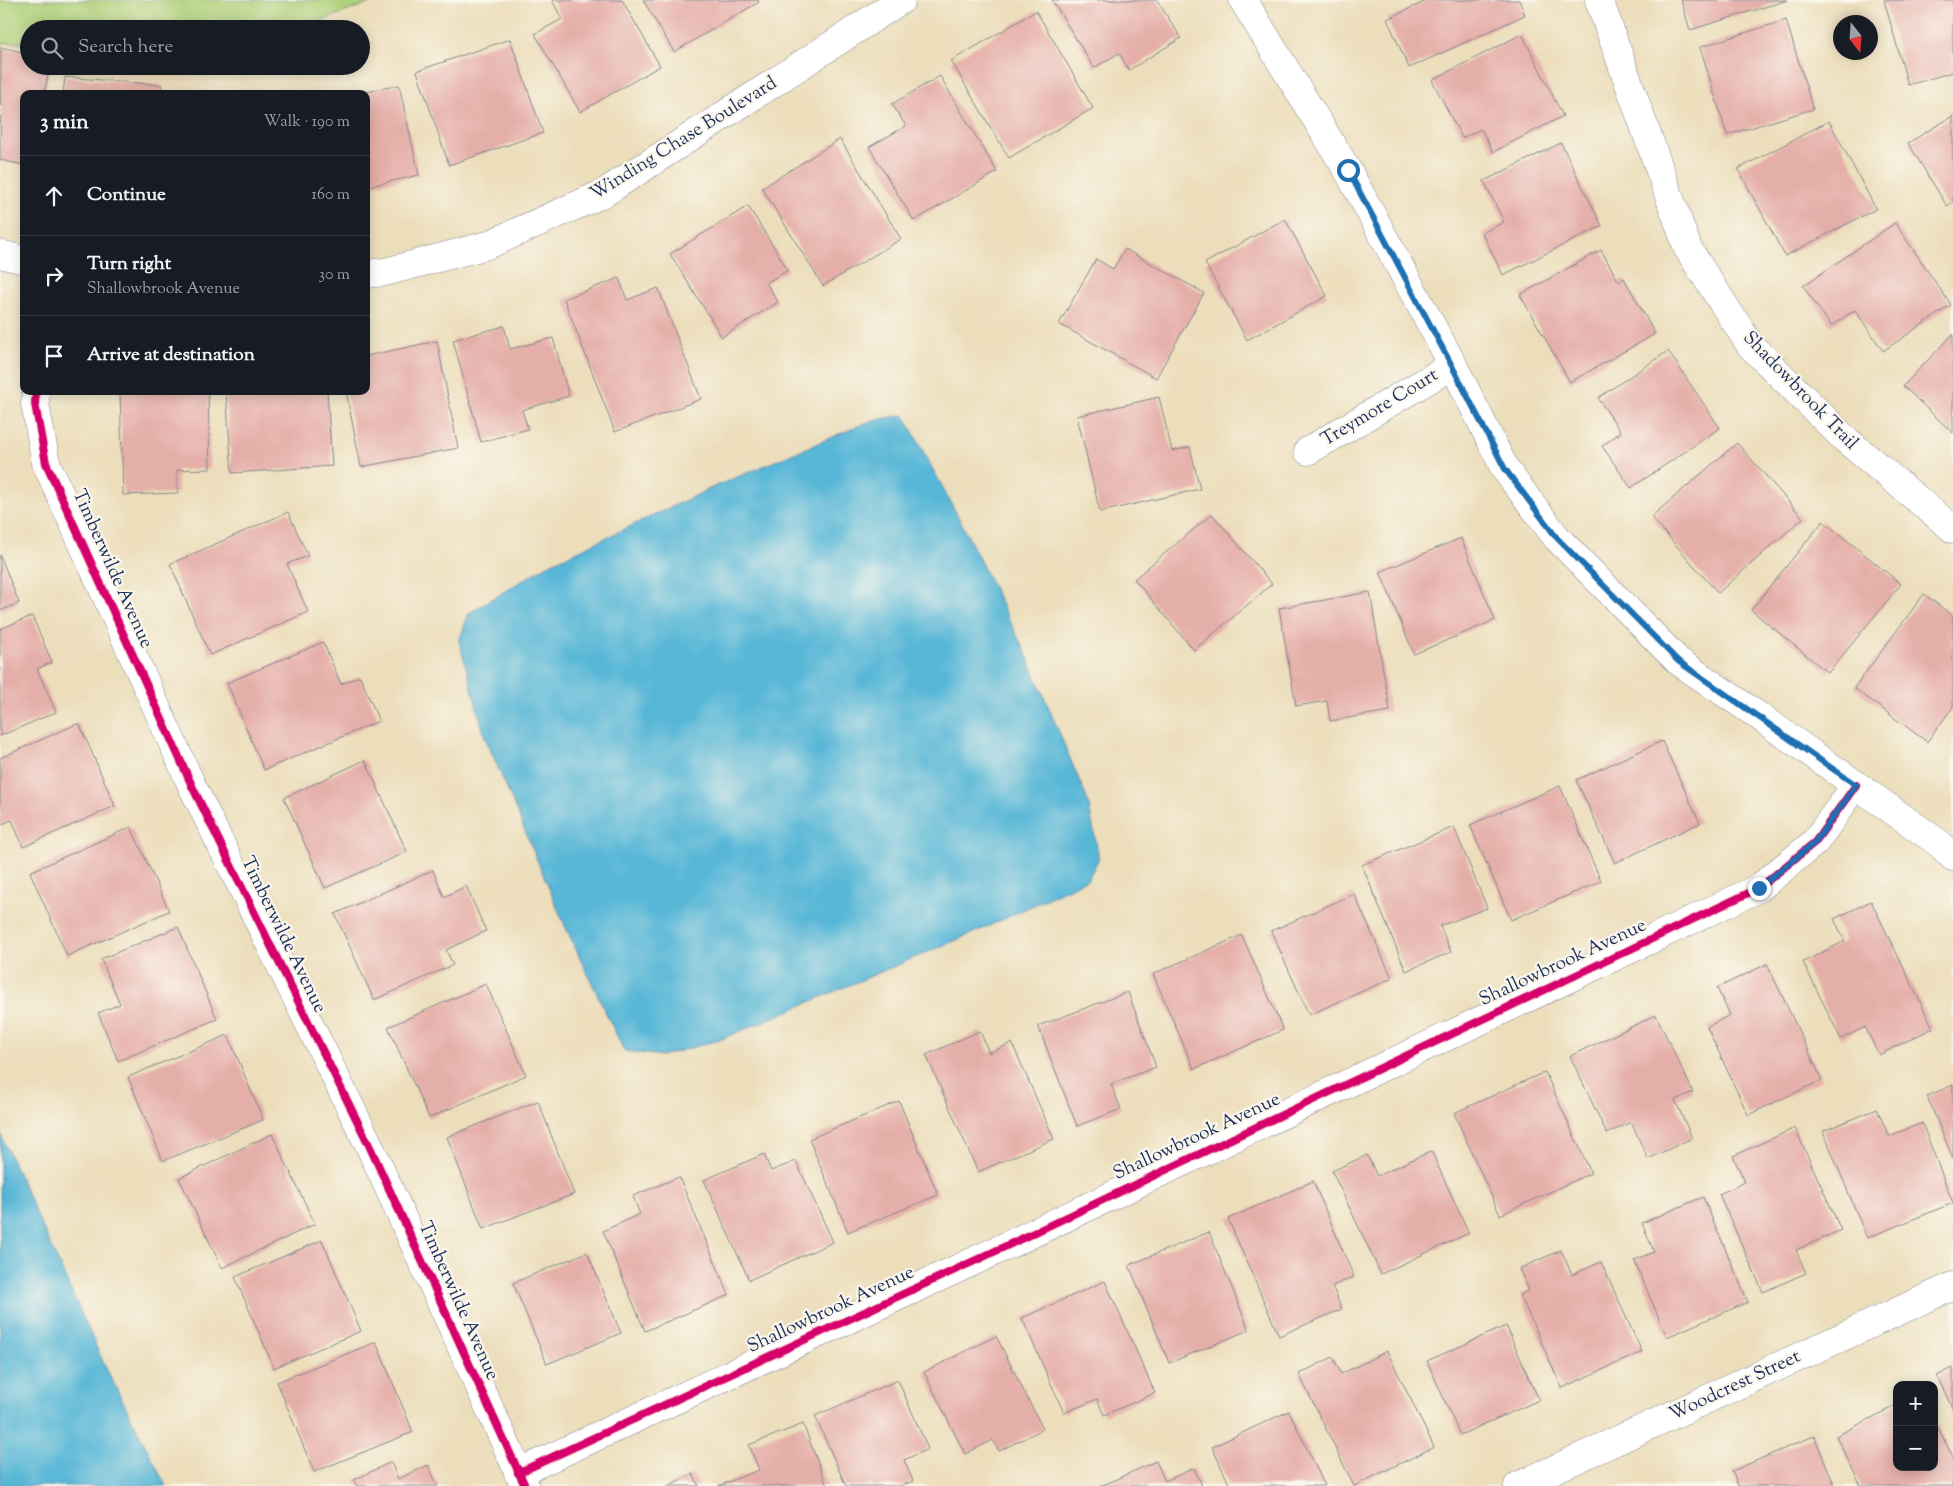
<!DOCTYPE html>
<html lang="en">
<head>
<meta charset="utf-8">
<style>
	body { margin:0; font-family:"Sorts Mill Goudy",serif; background:#242831; color:#f1f3f6 }
	.controls { position:absolute; right:15px; bottom:15px; display:grid; overflow:hidden; border-radius:10px; box-shadow:0 2px 12px #0003 }
	.controls button { width:45px; height:45px; display:grid; place-items:center; padding:0; border:0; border-bottom:1px solid #363941; background:#171b24; color:#f1f3f6; font:25px sans-serif }
	.compass { position:absolute; left:1833px; top:15px; width:45px; height:45px; border-radius:50%; background:#171b24; box-shadow:0 2px 12px #0003; rotate:163deg }
	.stop { position:absolute; width:15px; height:15px; margin:-11px; border:4px solid #1f6fb2; border-radius:50%; background:#fff }
	.stop.end { background:#1f6fb2; border-color:#fff; box-shadow:0 1px 5px #0008 }
	.list { margin:0; padding:0; list-style:none }
	h2 { display:flex; justify-content:space-between; align-items:center; height:65px; margin:0; padding:0 20px; font-size:21px }
	h2 small { font-size:16px; font-weight:400; color:#9ea1a6 }
	.list li { display:grid; grid-template-columns:32px 1fr auto; gap:15px; align-items:center; box-sizing:border-box; height:80px; padding:0 20px; border-top:1px solid #363941 }
	.list b { display:block; font-size:19px; white-space:nowrap }
	.list p { margin:0; font-size:16px; white-space:nowrap; color:#9ea1a6 }
	.list em { font-size:16px; font-style:normal; color:#9ea1a6 }
	.icon { flex:none; width:28px; height:28px; fill:none; stroke:currentColor; stroke-width:2; stroke-linecap:round; stroke-linejoin:round }
	.map { position:relative; flex:none; width:1953px; height:1486px; overflow:hidden }
	.search { position:absolute; background:#171b24; box-shadow:0 2px 12px #0003; left:20px; top:20px; width:350px; height:55px; display:flex; align-items:center; gap:12px; box-sizing:border-box; padding:0 18px; border-radius:28px; color:#9ea1a6; font-size:19px }
	.panel { position:absolute; background:#171b24; box-shadow:0 2px 12px #0003; left:20px; top:90px; width:350px; height:305px; border-radius:10px }
	.map>svg:first-child { display:block }
	.green { fill:#afd079; stroke:#65806c }
	.water { fill:#59b7d7; stroke:#3a739a }
	.building { fill:#e5afa9 }
	.lines { fill:none; stroke-linecap:round; stroke-linejoin:round }
	.street-casing { stroke:#84868c; stroke-width:29 }
	.street { stroke:#fff; stroke-width:28 }
	.cycleway-casing { stroke:#fbf7ec; stroke-width:11 }
	.cycleway { stroke:#d6006c; stroke-width:8 }
	.route { stroke:#1f6fb2; stroke-width:6 }
	.labels { text-anchor:middle; dominant-baseline:central; stroke-width:4.5; stroke-linejoin:round; paint-order:stroke }
	.street-label { font-size:19px; fill:#1b2f5e; stroke:#fbf7ec }
</style>
</head>
<body>
<div class="map">
<svg width="1953" height="1486" viewBox="0 0 1953 1486">
	<rect width="100%" height="100%" fill="#fbf7ec"/>
	<filter id="ink" filterUnits="userSpaceOnUse"><feTurbulence type="fractalNoise" baseFrequency=".02" numOctaves="2"/><feDisplacementMap in="SourceGraphic" scale="10" xChannelSelector="R" yChannelSelector="G"/><feConvolveMatrix kernelMatrix="1 2 1 2 8 2 1 2 1" color-interpolation-filters="sRGB"/></filter>
	<filter id="wash" filterUnits="userSpaceOnUse"><feTurbulence type="fractalNoise" baseFrequency=".0096" numOctaves="4" result="noise"/><feDisplacementMap in="SourceGraphic" scale="20" xChannelSelector="R" yChannelSelector="G"/><feGaussianBlur stdDeviation="1.12" result="paint"/><feColorMatrix in="noise" values="0 0 0 0 0 0 0 0 0 0 0 0 0 0 0 0 0 1.4 0 .05"/><feComposite in="paint" operator="in"/></filter>
	<g filter="url(#wash)">
		<rect width="100%" height="100%" fill="#ecdebb"/>
		<path class="green" d="M0 0H378L299 29H29V43H0Z"/>
		<g class="water">
			<path d="M904 415 960 520 1027 656 1088 801 1099 858 1088 879 985 928 722 1039 662 1056 624 1051 565 926 485 737 459 641 469 613 546 566 709 489 870 421Z"/>
			<path d="M0 1133 105 1366 166 1486H0Z"/>
		</g>
		<g id="blocks">
			<g class="building">
				<path d="M552 0H622L660 66 580 112 535 34 562 19Z"/>
				<path d="M643 0H758L759 2 674 52Z"/>
				<path d="M1052 0H1157L1181 38 1129 70 1119 53 1094 68Z"/>
				<path d="M1423 0H1519L1525 15 1409 68 1387 19 1424 2Z"/>
				<path d="M1681 0H1788L1690 30Z"/>
				<path d="M1884 0H1953V72L1908 85Z"/>
				<path d="M1036 11 1093 108 1009 158 951 61Z"/>
				<path d="M1786 20 1813 109 1727 135 1700 47Z"/>
				<path d="M1522 34 1563 116 1493 152 1481 129 1462 138 1432 80Z"/>
				<path d="M510 39 543 133 449 165 417 71Z"/>
				<path d="M1 47 29 54V66H50L44 94H24V165L0 160Z"/>
				<path d="M940 76 997 172 914 221 869 147 906 126 892 104Z"/>
				<path d="M65 77 162 85 161 94H63Z"/>
				<path d="M399 85 419 175 366 187V92Z"/>
				<path d="M1953 116V202L1947 206 1908 143Z"/>
				<path d="M1829 121 1876 209 1785 256 1738 169Z"/>
				<path d="M840 139 901 239 823 286 762 188Z"/>
				<path d="M1561 143 1602 226 1503 275 1482 233 1504 222 1484 181Z"/>
				<path d="M748 206 788 270 766 283 778 302 722 337 670 254Z"/>
				<path d="M1285 219 1327 296 1247 340 1205 263Z"/>
				<path d="M1895 223 1951 305 1883 351 1855 310 1831 326 1803 286Z"/>
				<path d="M1125 249 1204 293 1156 378 1059 324 1096 259 1113 269Z"/>
				<path d="M1601 250 1619 282 1624 278 1655 334 1570 382 1520 295Z"/>
				<path d="M619 278 627 300 658 288 701 399 615 432 564 299Z"/>
				<path d="M504 326 510 349 553 338 569 396 522 410 528 429 481 442 453 340Z"/>
				<path d="M1953 334V433L1903 386Z"/>
				<path d="M437 341 458 448 361 467 346 391H366V356Z"/>
				<path d="M1668 351 1720 428 1631 488 1602 446 1621 432 1598 398Z"/>
				<path d="M120 391H208L210 469 177 470 178 493 123 495Z"/>
				<path d="M226 391H327L332 466 232 473Z"/>
				<path d="M1159 397 1172 451 1190 447 1200 489 1100 512 1077 416Z"/>
				<path d="M1737 443 1803 518 1718 593 1651 517Z"/>
				<path d="M288 512 308 556 287 564 308 612 210 655 170 564Z"/>
				<path d="M1212 514 1272 584 1194 650 1134 579Z"/>
				<path d="M1823 521 1901 584 1828 673 1751 610Z"/>
				<path d="M1461 538 1495 620 1414 654 1380 572Z"/>
				<path d="M0 555 19 603 0 611Z"/>
				<path d="M1370 592 1390 711 1330 721 1327 701 1296 706 1279 608Z"/>
				<path d="M1924 594 1953 616V707L1927 742 1854 688Z"/>
				<path d="M32 616 52 662 37 669 56 712 0 736V629Z"/>
				<path d="M323 642 341 684 360 676 379 721 264 770 227 683Z"/>
				<path d="M79 723 115 806 23 847 12 820 0 825V758Z"/>
				<path d="M1662 741 1700 823 1615 863 1576 780Z"/>
				<path d="M365 760 407 852 325 888 284 798Z"/>
				<path d="M1560 786 1601 881 1511 920 1470 825Z"/>
				<path d="M131 827 169 911 67 956 30 872Z"/>
				<path d="M1454 827 1487 908 1440 926 1451 952 1406 971 1362 865Z"/>
				<path d="M433 870 444 897 466 886 486 931 446 950 453 965 374 1000 335 914Z"/>
				<path d="M1354 894 1392 978 1309 1015 1271 931Z"/>
				<path d="M1871 901 1933 1028 1879 1055 1865 1027 1841 1039 1803 962 1845 941 1834 919Z"/>
				<path d="M178 927 217 1019 118 1061 98 1013 120 1004 101 959Z"/>
				<path d="M1242 935 1283 1030 1194 1069 1153 974Z"/>
				<path d="M1767 964 1822 1080 1748 1115 1707 1027 1730 1015 1717 988Z"/>
				<path d="M486 984 526 1075 429 1118 388 1027Z"/>
				<path d="M1128 992 1156 1067 1111 1084 1121 1109 1077 1126 1038 1026Z"/>
				<path d="M1656 1015 1693 1092 1675 1100 1692 1138 1648 1159 1631 1122 1607 1134 1570 1056Z"/>
				<path d="M980 1031 989 1053 1012 1043 1054 1139 978 1172 926 1055Z"/>
				<path d="M228 1035 263 1120 163 1161 128 1077Z"/>
				<path d="M1545 1072 1591 1173 1500 1215 1454 1113Z"/>
				<path d="M1953 1085V1159L1927 1096Z"/>
				<path d="M538 1101 574 1194 483 1229 447 1137Z"/>
				<path d="M899 1101 938 1195 848 1232 809 1139Z"/>
				<path d="M1877 1109 1889 1136 1922 1123 1953 1203 1867 1238 1823 1131Z"/>
				<path d="M1795 1128 1841 1230 1796 1250 1806 1273 1763 1292 1719 1194 1745 1182 1733 1156Z"/>
				<path d="M272 1134 315 1224 222 1268 179 1178Z"/>
				<path d="M1431 1151 1469 1233 1381 1274 1332 1171 1367 1155 1377 1176Z"/>
				<path d="M764 1154 771 1171 796 1161 833 1242 749 1280 704 1180Z"/>
				<path d="M679 1177 729 1295 645 1331 603 1231 640 1214 633 1196Z"/>
				<path d="M1313 1181 1354 1277 1332 1286 1342 1309 1279 1336 1228 1219Z"/>
				<path d="M1703 1197 1748 1302 1667 1337 1634 1260 1654 1252 1642 1223Z"/>
				<path d="M1209 1232 1249 1330 1169 1363 1129 1265Z"/>
				<path d="M322 1240 361 1331 274 1368 235 1277Z"/>
				<path d="M1561 1250 1572 1275 1601 1262 1642 1352 1562 1388 1520 1295 1529 1290 1519 1269Z"/>
				<path d="M587 1252 621 1333 547 1364 513 1283Z"/>
				<path d="M1105 1281 1155 1393 1104 1415 1097 1399 1064 1413 1022 1318Z"/>
				<path d="M1506 1326 1539 1400 1460 1435 1427 1361Z"/>
				<path d="M996 1336 1043 1429 999 1451 993 1440 965 1454 924 1372Z"/>
				<path d="M376 1342 413 1432 314 1472 277 1382Z"/>
				<path d="M1387 1351 1434 1447 1354 1486 1299 1374 1333 1357 1341 1374Z"/>
				<path d="M1953 1368V1410L1937 1376Z"/>
				<path d="M898 1380 928 1449 904 1460 913 1481 900 1486H846L815 1416Z"/>
				<path d="M1897 1405V1467H1934V1420L1953 1457V1486H1861L1836 1436Z"/>
				<path d="M1289 1411 1325 1486H1230L1212 1447Z"/>
				<path d="M803 1424 827 1486H718L759 1470 749 1445Z"/>
				<path d="M1814 1436 1835 1486H1738L1732 1471Z"/>
				<path d="M1156 1461 1165 1481 1194 1468 1202 1486H1101Z"/>
				<path d="M391 1462 398 1479 428 1465 438 1486H357L354 1480Z"/>
				<path d="M693 1474 699 1486H667Z"/>
			</g>
		</g>
	</g>
	<g filter="url(#ink)">
		<use href="#blocks" fill-opacity="0" stroke="#84868c" stroke-width="1"/>
		<g class="lines">
			<g class="street-casing">
				<g id="street">
					<path d="M1243 0 1348 171 1453 365 1505 469 1557 538 1678 661 1760 717 1940 844 1953 857"/>
					<path d="M1599 0 1688 249 1750 345 1845 439 1953 529"/>
					<path d="M0 254 24 260"/>
					<path d="M366 274 385 272 488 245 604 193 901 0"/>
					<path d="M36 391 35 404 46 463 193 788 369 1145 525 1486"/>
					<path d="M1308 451 1453 365"/>
					<path d="M518 1473 985 1256 1759 888 1815 842 1856 785"/>
					<path d="M1518 1486 1953 1286"/>
				</g>
			</g>
			<use href="#street" class="street"/>
			<g class="cycleway-casing">
				<g id="cycleway">
					<path d="M36 391 35 404 46 463 193 788 369 1145 525 1486"/>
					<path d="M518 1473 985 1256 1759 888 1815 842 1856 785"/>
				</g>
			</g>
			<use href="#cycleway" class="cycleway"/>
		</g>
	</g>
	<g class="lines" filter="url(#ink)">
		<path class="route" d="M1348 170 1452 366 1505 469 1557 538 1678 661 1856 785 1815 842 1759 888"/>
	</g>
	<g class="labels">
		<g class="street-label">
			<text transform="translate(684 139) rotate(-32)">Winding Chase Boulevard</text>
			<text transform="translate(1800 391) rotate(46)">Shadowbrook Trail</text>
			<text transform="translate(1380 408) rotate(-31)">Treymore Court</text>
			<text transform="translate(112 569) rotate(66)">Timberwilde Avenue</text>
			<text transform="translate(283 935) rotate(64)">Timberwilde Avenue</text>
			<text transform="translate(1563 963) rotate(-25)">Shallowbrook Avenue</text>
			<text transform="translate(1197 1137) rotate(-25)">Shallowbrook Avenue</text>
			<text transform="translate(458 1301) rotate(66)">Timberwilde Avenue</text>
			<text transform="translate(831 1310) rotate(-25)">Shallowbrook Avenue</text>
			<text transform="translate(1735 1386) rotate(-25)">Woodcrest Street</text>
		</g>
	</g>
</svg>
<div class="controls">
<button>+</button>
<button>−</button>
</div>
<svg class="compass" viewBox="-18 -18 36 36"><path d="M0-13l5 13h-10z" fill="#e53935"/><path d="M0 13l5-13h-10z" fill="#9ea1a6"/></svg>
<div class="stop" style="left:1348px;top:170px"></div>
<div class="stop end" style="left:1759px;top:888px"></div>
<div class="search"><svg class="icon" aria-label="search" viewBox="0 0 24 24"><circle cx="10" cy="10" r="6"/><path d="M15 15l6 6"/></svg>Search here</div>
<section class="panel">
<h2>3 min<small>Walk · 190 m</small></h2>
<ul class="list">
<li><svg class="icon" aria-label="ahead" viewBox="0 0 24 24"><path d="M12 20V5M6 11l6-6 6 6"/></svg><div><b>Continue</b></div><em>160 m</em></li>
<li><svg class="icon" aria-label="right" viewBox="0 0 24 24"><path d="M7 20v-9h11M14 6l5 5-5 5"/></svg><div><b>Turn right</b><p>Shallowbrook Avenue</p></div><em>30 m</em></li>
<li><svg class="icon" aria-label="arrive" viewBox="0 0 24 24"><path d="M6 21V4h12l-3 4 3 4H6"/></svg><div><b>Arrive at destination</b></div></li>
</ul>
</section>
</div>
</body>
</html>
